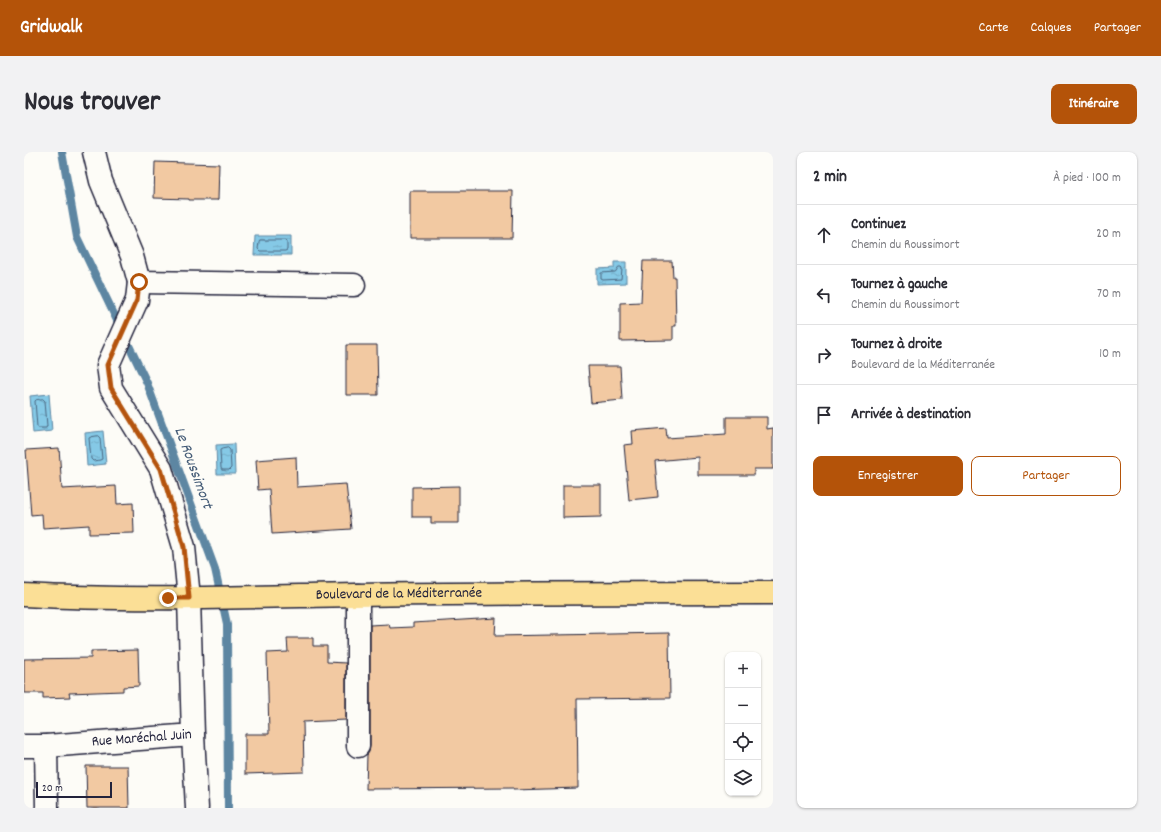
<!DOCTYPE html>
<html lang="fr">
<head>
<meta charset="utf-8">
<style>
	body { margin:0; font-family:Dekko,sans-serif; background:#f2f2f3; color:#2b2b33 }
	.controls { position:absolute; right:12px; bottom:12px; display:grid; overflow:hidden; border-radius:8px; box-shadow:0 1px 3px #0004 }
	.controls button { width:36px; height:36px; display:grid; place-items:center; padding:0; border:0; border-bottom:1px solid #e1e1e2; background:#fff; color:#2b2b33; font:20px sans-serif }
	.scale { position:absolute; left:12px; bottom:10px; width:76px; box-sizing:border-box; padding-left:4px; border:2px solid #22223b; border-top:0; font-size:11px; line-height:14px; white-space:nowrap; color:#22223b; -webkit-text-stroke:3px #fdfcf7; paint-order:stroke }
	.stop { position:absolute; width:12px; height:12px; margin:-9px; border:3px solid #b45309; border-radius:50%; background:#fff }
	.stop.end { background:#b45309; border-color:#fff; box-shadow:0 1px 4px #0008 }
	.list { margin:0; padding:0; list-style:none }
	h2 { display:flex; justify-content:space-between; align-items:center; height:52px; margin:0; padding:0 16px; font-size:17px }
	h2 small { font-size:13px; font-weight:400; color:#7c7c81 }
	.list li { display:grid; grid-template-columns:26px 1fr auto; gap:12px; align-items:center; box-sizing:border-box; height:60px; padding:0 16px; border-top:1px solid #e1e1e2 }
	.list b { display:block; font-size:15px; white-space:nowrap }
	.list p { margin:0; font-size:13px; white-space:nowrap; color:#7c7c81 }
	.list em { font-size:13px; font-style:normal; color:#7c7c81 }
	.actions { display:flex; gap:8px; padding:12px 16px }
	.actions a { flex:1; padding:9px 0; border:1px solid #b45309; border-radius:8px; text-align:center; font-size:14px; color:#b45309 }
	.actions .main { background:#b45309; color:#fff }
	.icon { flex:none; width:22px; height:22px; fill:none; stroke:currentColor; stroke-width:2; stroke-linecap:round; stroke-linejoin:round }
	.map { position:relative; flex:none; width:749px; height:656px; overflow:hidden; border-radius:8px }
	header { display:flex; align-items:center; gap:24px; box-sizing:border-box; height:56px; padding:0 20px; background:#b45309; color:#fff }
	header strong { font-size:19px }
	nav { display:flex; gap:22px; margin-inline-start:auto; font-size:14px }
	.intro { display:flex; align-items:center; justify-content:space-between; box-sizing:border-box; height:96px; padding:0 24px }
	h1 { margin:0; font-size:28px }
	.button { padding:10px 18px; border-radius:8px; background:#b45309; color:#fff; font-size:14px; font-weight:700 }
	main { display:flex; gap:24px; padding:0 24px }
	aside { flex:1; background:#fff; border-radius:8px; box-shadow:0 1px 3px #0004 }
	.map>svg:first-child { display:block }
	.water { fill:url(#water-ripples); stroke:#5d86a2 }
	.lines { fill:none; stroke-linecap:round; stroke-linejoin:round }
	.shore { stroke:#4a657f; stroke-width:1 }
	.stream { stroke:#5d86a2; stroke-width:8 }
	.building { fill:#f2c9a2; stroke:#22223b }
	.minor-casing { stroke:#22223b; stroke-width:25 }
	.major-casing { stroke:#22223b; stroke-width:25 }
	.minor { stroke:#fdfcf7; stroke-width:22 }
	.major { stroke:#fbdf96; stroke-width:22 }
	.route { stroke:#b45309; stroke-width:5 }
	.labels { text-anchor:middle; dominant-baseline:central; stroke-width:3; stroke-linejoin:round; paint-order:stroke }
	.street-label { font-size:15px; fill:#22223b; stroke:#fdfcf7 }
	.water-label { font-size:16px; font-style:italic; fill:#455c77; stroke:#fdfcf7 }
</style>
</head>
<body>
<header>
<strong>Gridwalk</strong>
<nav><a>Carte</a><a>Calques</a><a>Partager</a></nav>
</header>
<div class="intro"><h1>Nous trouver</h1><a class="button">Itinéraire</a></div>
<main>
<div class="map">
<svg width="749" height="656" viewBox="0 0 749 656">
	<defs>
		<pattern id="water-ripples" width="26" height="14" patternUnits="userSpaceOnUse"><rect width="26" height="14" fill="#85c9e6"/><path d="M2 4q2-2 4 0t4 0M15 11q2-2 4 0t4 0" fill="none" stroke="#73acc6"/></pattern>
	</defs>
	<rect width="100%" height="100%" fill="#fdfcf7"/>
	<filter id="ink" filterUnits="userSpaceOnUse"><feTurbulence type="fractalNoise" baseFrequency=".025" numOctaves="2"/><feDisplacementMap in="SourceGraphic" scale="8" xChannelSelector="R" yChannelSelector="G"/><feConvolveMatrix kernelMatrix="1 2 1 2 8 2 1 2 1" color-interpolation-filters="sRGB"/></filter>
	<g filter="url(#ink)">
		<g class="water">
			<path d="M231 84H267V103H230Z"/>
			<path d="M590 110H602V131L573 132V117L590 116Z"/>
			<path d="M25 242 28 279 9 281 6 244Z"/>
			<path d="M79 279 82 312 63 314 61 281Z"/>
			<path d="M210 292 211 322H193L192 293Z"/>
		</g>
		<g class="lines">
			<g class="shore">
				<path d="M236 88H261L263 90V98L261 99H236L234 97 235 90Z"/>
				<path d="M595 115H597L598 116 597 127 579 128 577 127V121L591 120Z"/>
				<path d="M19 247 21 249 23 274 22 276H14L13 275 11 249 12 248Z"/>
				<path d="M74 284 76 286 78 307 76 308 69 309 67 307 65 286 67 285Z"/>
				<path d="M204 296 206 298 207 316 205 318H198L197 316 196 298 198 297Z"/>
			</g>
			<path class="stream" d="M38 0 53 85 123 231 191 417 203 472 204 656"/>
		</g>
		<g class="building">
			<path d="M131 10 195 12 194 48H165V47L130 46Z"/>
			<path d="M386 39H489L488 86H386Z"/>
			<path d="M619 109H648L649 125H651L652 174H649V188L596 189V151L617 150Z"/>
			<path d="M322 193H353L354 243H322Z"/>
			<path d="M564 214H596L598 248 567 251Z"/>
			<path d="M702 265H743V277L749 276V317H730V323H674V305L631 309 634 345 605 348 600 293 609 292 608 279 642 276 643 286 702 282Z"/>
			<path d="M35 296 38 337 92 334 93 352 109 351 110 381 65 382V373L19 376 18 362 7 363 2 298Z"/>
			<path d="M272 305 273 335 322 332 327 377 248 382 245 337 234 338 232 308Z"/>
			<path d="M539 333H577V365L539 366Z"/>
			<path d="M435 334V371H407V365H388V335Z"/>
			<path d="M472 466 471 484 645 481 646 546 553 547 554 636 489 638V636L342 637 343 603 345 600 346 594V473L365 472 366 476 389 475V471Z"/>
			<path d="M263 486H289V494H303V510L322 511V568L279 570 280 620 221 622V582H245L243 501 264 500Z"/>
			<path d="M114 498 115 534 99 535V539L45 541 46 545 19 546V541H0V507L67 506V499Z"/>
			<path d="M62 614H104L105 656H63Z"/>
		</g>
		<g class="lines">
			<g class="minor-casing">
				<g id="minor">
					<path d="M115 130 330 133"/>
					<path d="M334 443V594"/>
					<path d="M169 583 173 656"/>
					<path id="s1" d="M0 594H22L169 583 165 446 160 395 137 317 87 236 84 213 113 148 115 130 108 104 77 29 70 0"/>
					<path d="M22 594 23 656"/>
				</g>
			</g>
			<g class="major-casing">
				<g id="major">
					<path id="s2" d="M0 443C110 449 221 445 331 443 470 441 610 441 749 441"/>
				</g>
			</g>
			<use href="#minor" class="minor"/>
			<use href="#major" class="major"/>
		</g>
	</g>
	<g class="lines" filter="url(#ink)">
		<path class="route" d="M115 130 113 148 84 213 87 236 137 317 160 395 165 446H144"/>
	</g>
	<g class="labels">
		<g class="street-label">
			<text stroke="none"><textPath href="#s2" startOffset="375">Boulevard de la Méditerranée</textPath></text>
			<text stroke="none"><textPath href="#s1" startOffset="118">Rue Maréchal Juin</textPath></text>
		</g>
		<g class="water-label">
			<text transform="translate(169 316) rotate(70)">Le Roussimort</text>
		</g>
	</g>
</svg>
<div class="controls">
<button>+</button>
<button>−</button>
<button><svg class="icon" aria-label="locate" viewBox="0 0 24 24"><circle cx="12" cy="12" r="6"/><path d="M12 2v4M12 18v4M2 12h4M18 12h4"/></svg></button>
<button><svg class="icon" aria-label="layers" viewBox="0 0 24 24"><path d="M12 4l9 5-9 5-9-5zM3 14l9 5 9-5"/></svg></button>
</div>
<div class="scale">20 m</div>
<div class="stop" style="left:115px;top:130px"></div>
<div class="stop end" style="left:144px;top:446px"></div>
</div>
<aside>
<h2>2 min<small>À pied · 100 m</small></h2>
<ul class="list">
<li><svg class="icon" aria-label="ahead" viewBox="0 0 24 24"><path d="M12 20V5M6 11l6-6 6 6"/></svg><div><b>Continuez</b><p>Chemin du Roussimort</p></div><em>20 m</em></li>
<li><svg class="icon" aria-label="left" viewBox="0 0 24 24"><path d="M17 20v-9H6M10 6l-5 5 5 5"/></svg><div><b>Tournez à gauche</b><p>Chemin du Roussimort</p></div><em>70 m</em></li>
<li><svg class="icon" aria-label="right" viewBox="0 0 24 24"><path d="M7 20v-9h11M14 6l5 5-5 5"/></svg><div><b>Tournez à droite</b><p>Boulevard de la Méditerranée</p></div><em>10 m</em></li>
<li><svg class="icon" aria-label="arrive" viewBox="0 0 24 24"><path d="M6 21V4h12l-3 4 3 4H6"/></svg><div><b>Arrivée à destination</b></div></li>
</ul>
<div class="actions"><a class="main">Enregistrer</a><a>Partager</a></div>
</aside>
</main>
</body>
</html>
